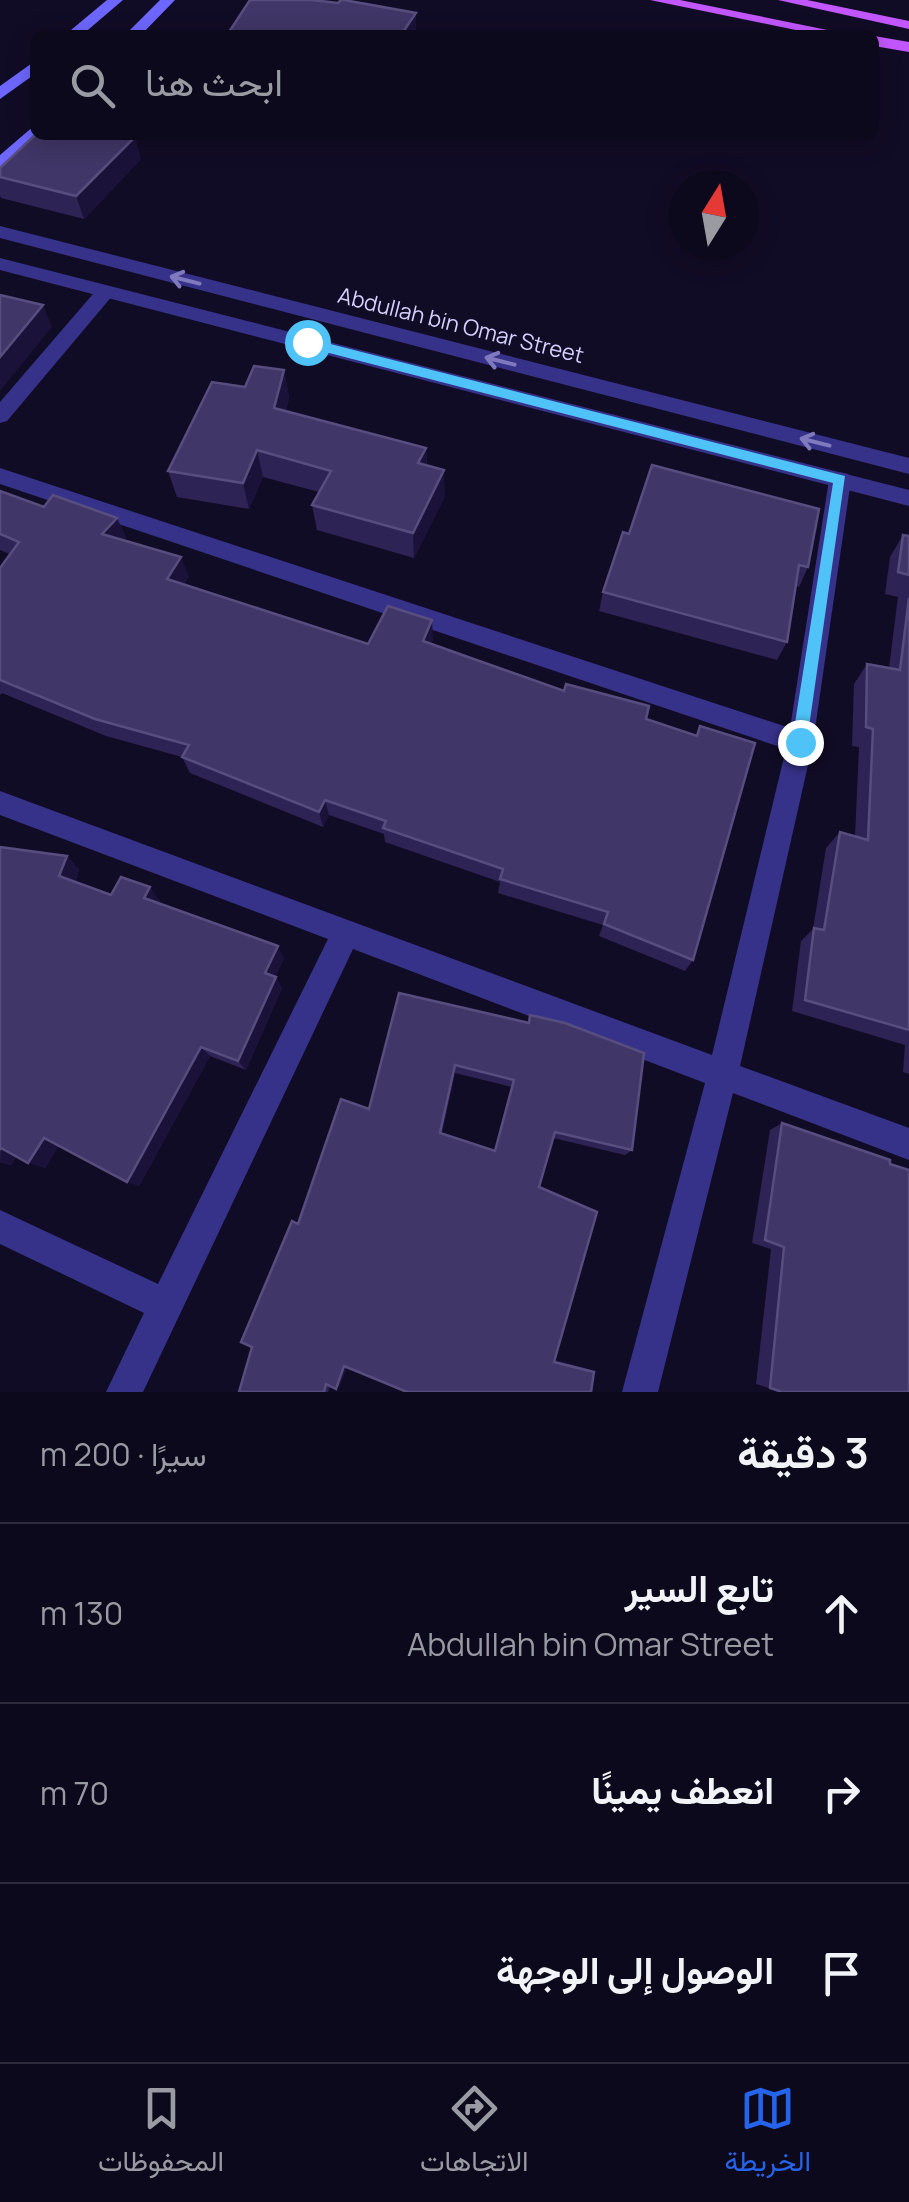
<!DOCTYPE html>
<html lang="ar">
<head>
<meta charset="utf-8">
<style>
	body { margin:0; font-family:Manrope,Vazirmatn,sans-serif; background:#161225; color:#f1f3f6; direction:rtl }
	.compass { position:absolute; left:669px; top:170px; width:90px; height:90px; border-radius:50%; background:#0d091c; box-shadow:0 5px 25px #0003; rotate:11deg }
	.stop { position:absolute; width:30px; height:30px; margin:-22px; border:8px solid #4fc3f7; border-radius:50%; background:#fff }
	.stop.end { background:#4fc3f7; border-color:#fff; box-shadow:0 2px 10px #0008 }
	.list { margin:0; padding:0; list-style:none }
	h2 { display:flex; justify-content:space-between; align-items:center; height:130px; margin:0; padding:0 40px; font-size:42px }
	h2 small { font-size:32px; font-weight:400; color:#9a9aa3 }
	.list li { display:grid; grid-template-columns:65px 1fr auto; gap:30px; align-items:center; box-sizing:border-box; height:180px; padding:0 40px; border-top:2px solid #2d2a3b }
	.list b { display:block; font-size:38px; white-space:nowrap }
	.list p { margin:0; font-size:32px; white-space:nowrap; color:#9a9aa3 }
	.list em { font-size:32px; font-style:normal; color:#9a9aa3 }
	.icon { flex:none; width:55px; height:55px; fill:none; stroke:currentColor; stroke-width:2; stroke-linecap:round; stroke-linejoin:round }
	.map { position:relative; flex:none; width:909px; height:1392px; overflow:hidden; direction:ltr }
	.search { position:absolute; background:#0d091c; box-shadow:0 5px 25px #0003; left:30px; right:30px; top:30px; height:110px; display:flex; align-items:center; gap:25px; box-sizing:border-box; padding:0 35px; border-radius:15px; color:#9a9aa3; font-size:38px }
	.sheet { height:670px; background:#0d091c }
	nav { display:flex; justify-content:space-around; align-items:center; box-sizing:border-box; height:140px; border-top:2px solid #2d2a3b; background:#0d091c; font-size:28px; color:#9a9aa3 }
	nav a { display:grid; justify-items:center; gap:5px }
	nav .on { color:#2563eb }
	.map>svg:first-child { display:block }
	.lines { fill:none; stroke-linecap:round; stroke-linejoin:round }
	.minor { fill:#373289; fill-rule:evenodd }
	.tertiary { fill:#373289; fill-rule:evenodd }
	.secondary { fill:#6e67ff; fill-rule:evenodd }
	.primary { fill:#c357ff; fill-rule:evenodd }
	.wall { fill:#2e2355; fill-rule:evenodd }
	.shaded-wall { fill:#1b123a }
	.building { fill:#403667; stroke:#574e7f; stroke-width:2.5; fill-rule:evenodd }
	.oneway { stroke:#7f79be }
	.route { fill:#4fc3f7 }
	.labels { text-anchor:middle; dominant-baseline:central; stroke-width:10; stroke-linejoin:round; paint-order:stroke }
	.far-street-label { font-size:22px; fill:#d6d0ff; stroke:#110c25 }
</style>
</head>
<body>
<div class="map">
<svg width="909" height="1392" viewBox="0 0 909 1392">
	<rect width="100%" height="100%" fill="#110c25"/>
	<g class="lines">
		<g class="minor">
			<path d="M106 285 115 291 113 295 7 421 0 423V402L99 287Z"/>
			<path d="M0 468 790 728 829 480 840 472 848 474 851 480 813 743 740 1066 909 1128V1160L733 1093 658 1392H622L705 1083 353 949 143 1392H106L144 1313 0 1244V1210L158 1284 328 939 0 815V791L712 1055 786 749 0 484Z"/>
		</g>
		<g class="tertiary">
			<path d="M0 226 909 458V474L0 238Z"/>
			<path d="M0 258 909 490V506L0 270Z"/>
		</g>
		<g class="secondary">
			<path d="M107 0H123L82 35H65Z"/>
			<path d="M160 0H175L141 35H125Z"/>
			<path d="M35 61V74L0 99V86Z"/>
			<path d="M35 125V135H39L0 169V155Z"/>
		</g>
		<g class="primary">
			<path d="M650 0H680L852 35H820Z"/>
			<path d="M778 0H807L909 21V29Z"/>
			<path d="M874 36 909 42V52L874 46Z"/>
		</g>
	</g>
	<g class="wall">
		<path d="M141 159 84 219 1 198 0 195V168Z"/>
		<path d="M284 370 289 398 286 411 426 448 427 465 445 496 414 558 317 530 312 505 319 492 263 477 249 509 177 497 168 471 245 387Z"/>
		<path d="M0 491 44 507 117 518 126 538 124 540 189 576 184 584 368 644 433 639 431 644 696 735 700 726 693 960 685 971 599 936 603 925 498 893 500 882 385 842 384 834 329 815 323 827 190 773 182 757 106 736 2 693 0 695V568L10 554 0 550Z"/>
		<path d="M623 532 808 567 799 587 796 586 787 642 777 660 599 611 603 592Z"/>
		<path d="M903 535 909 536V1074L903 1072 905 1045 792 1011 801 941 813 929 826 848 840 832 855 836 859 747 852 746 854 684 867 664 889 668 898 597 885 594 890 557Z"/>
		<path d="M0 847 67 856 79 870 75 882 111 895 160 901 159 903 284 958 275 977 282 988 246 1070 210 1056 139 1186 58 1146 45 1168 16 1157 11 1165 0 1162Z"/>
		<path d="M399 993 632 1150 625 1155 553 1138 539 1187 555 1360 588 1369 347 1367 340 1385 336 1389 330 1386 328 1392H239L298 1224 369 1109ZM455 1073 512 1087 495 1151 442 1133Z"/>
		<path d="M782 1123 890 1160 781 1392 756 1384 771 1249 752 1243 770 1130Z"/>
	</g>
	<g class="shaded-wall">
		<path d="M416 13V35H401Z"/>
		<path d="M135 137 141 159 84 219 76 196Z"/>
		<path d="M43 305 52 327 0 391V357Z"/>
		<path d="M284 370 289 398 280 435 274 408Z"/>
		<path d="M426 448 427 474 418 463Z"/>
		<path d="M257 450 263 477 249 509 243 483Z"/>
		<path d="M444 470 445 496 414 558 413 533Z"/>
		<path d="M117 518 126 538 112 554 102 534Z"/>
		<path d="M181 557 189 576 175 598 167 579Z"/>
		<path d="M432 620 433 639 424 659 423 641Z"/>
		<path d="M325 800 329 815 323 827 319 812Z"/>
		<path d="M67 856 79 870 72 890 59 876Z"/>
		<path d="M150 887 160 901 154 911 144 898Z"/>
		<path d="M278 946 284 958 272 984 265 973Z"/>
		<path d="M276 977 282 988 246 1070 238 1061Z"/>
		<path d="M201 1047 210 1056 139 1186 127 1182Z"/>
		<path d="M455 1065V1073L441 1139 440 1133Z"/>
		<path d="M44 1138 59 1144 45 1168 28 1163Z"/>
		<path d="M1 1148 18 1154 11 1165 0 1162Z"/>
		<path d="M550 1359 588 1369 594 1372 554 1362Z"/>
		<path d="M349 1363 340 1385 336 1389 344 1366Z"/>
	</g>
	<g class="building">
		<path d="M250 0H312L338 3 341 0H344L416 13 401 35H227Z"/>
		<path d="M35 135H127L135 137 76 196 0 177V168Z"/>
		<path d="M0 295 43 305 0 357Z"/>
		<path d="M254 366 284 370 274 408 426 448 418 463 444 470 413 533 312 505 331 471 257 450 243 483 168 471 212 382 245 387Z"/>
		<path d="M652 465 819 509 808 567 799 565 787 642 603 592 623 532 629 534Z"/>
		<path d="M0 491 44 507 53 495 117 518 102 534 181 557 167 579 368 644 388 606 432 620 423 641 564 691 566 684 649 706 646 719 697 736 700 726 755 743 693 960 604 924 608 912 500 879 503 869 383 828 386 821 325 800 319 812 182 757 189 745 95 719 0 680V568L19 542 0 534Z"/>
		<path d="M903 535 909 536V575L898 572Z"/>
		<path d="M909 598V1030L805 1000 814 928 824 930 840 832 868 840 873 729 866 727 867 664 900 670Z"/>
		<path d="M0 847 67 856 59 876 111 895 121 877 150 887 144 898 278 946 265 973 276 977 238 1061 201 1047 127 1182 44 1138 28 1163 1 1148 0 1150Z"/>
		<path d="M399 993 529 1023 530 1015 565 1023 644 1053 632 1150 555 1132 539 1187 597 1212 554 1362 594 1372 591 1392H407L344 1366 336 1389 326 1384 324 1392H239L252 1347 241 1342 292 1221 298 1224 341 1099 369 1109ZM455 1065 514 1080 495 1151 440 1133Z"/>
		<path d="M782 1123 890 1160V1164L909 1170V1392H782L770 1388 784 1247 765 1240Z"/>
	</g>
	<defs><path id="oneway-shaft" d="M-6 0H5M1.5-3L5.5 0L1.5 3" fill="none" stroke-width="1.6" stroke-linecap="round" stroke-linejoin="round" transform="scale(2.5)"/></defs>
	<g class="oneway">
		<use href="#oneway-shaft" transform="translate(185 280) rotate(-166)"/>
		<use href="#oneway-shaft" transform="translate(500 361) rotate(-166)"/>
		<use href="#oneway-shaft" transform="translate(815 442) rotate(-166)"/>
	</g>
	<path class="route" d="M307 338 845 476 806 748 800 750 792 742 833 483 302 346 300 342Z"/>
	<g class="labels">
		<g class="far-street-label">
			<text transform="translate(461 325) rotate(14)">Abdullah bin Omar Street</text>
		</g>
	</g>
</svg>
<svg class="compass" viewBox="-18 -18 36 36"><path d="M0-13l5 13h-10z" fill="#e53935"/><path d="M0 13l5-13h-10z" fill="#9a9aa3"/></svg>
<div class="stop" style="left:307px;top:342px"></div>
<div class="stop end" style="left:800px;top:742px"></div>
<div class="search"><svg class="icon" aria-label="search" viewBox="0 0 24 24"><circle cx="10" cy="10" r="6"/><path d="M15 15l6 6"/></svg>ابحث هنا</div>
</div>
<section class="sheet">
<h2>3 دقيقة<small>سيرًا · 200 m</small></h2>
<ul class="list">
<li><svg class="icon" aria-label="ahead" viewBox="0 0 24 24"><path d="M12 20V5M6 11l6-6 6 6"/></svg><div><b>تابع السير</b><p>Abdullah bin Omar Street</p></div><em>130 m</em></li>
<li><svg class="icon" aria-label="right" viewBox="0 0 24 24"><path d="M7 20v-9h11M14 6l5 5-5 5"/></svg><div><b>انعطف يمينًا</b></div><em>70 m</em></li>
<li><svg class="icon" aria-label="arrive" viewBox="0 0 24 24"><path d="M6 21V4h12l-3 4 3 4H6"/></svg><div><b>الوصول إلى الوجهة</b></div></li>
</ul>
</section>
<nav>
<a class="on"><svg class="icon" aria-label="map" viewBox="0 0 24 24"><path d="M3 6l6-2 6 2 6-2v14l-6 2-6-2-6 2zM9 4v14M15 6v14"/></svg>الخريطة</a>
<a><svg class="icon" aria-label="directions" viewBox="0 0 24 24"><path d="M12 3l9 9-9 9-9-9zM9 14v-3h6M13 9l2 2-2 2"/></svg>الاتجاهات</a>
<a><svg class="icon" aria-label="saved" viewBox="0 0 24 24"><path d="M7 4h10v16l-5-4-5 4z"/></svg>المحفوظات</a>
</nav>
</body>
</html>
